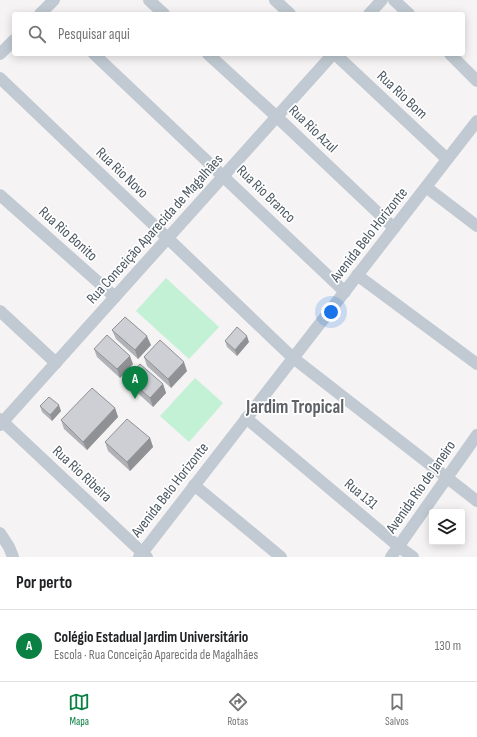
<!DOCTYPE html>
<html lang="pt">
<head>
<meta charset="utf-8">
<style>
	body { margin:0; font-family:"Sofia Sans Condensed",sans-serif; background:#f6f6f6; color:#202124 }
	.controls { position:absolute; right:12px; bottom:12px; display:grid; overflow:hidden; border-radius:4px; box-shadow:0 2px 10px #0003 }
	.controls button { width:36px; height:36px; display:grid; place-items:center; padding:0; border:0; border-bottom:1px solid #e0e0e0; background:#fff; color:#202124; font:20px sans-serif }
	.you { position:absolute; left:331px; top:312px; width:14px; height:14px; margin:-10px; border:3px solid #fff; border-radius:50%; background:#1a73e8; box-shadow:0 0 0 6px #1a73e833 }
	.badge { display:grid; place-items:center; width:26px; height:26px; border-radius:50%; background:#0b8043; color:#fff; font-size:13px; font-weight:700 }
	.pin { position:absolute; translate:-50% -33px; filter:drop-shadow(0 1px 2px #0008) }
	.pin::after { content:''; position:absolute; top:21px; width:14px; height:12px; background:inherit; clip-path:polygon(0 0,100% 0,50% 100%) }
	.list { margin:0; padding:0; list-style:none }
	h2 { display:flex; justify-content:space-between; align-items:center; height:52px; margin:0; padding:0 16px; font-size:17px }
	h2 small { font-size:13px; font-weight:400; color:#757577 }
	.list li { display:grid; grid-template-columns:26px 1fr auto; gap:12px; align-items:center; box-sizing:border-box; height:72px; padding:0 16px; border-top:1px solid #e0e0e0 }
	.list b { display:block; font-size:15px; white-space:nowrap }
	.list p { margin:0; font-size:13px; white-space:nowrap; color:#757577 }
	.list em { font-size:13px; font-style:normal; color:#757577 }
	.icon { flex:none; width:22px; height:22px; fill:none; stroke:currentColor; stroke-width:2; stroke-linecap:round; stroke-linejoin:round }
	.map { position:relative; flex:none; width:477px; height:557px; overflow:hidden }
	.search { position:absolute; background:#fff; box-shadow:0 2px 10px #0003; left:12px; right:12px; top:12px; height:44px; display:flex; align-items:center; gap:10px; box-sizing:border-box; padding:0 14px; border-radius:4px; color:#757577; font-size:15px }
	.sheet { height:124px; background:#fff }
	nav { display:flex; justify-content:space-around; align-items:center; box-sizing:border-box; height:56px; border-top:1px solid #e0e0e0; background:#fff; font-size:11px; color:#757577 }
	nav a { display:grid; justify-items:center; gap:2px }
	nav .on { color:#0b8043 }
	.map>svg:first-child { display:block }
	.green { fill:#c3f1d5 }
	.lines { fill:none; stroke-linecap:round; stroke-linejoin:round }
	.minor { stroke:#c1cad2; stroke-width:12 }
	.wall { fill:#b0b2b7 }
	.shaded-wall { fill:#909195 }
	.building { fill:#cdcfd5; stroke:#909195 }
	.labels { text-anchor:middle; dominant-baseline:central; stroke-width:3.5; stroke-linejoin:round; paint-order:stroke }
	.street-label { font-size:15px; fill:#4a5661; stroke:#fff }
	.district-label { font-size:19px; font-weight:bold; fill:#5f6368; stroke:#fff }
</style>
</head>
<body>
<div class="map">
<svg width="477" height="557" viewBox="0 0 477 557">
	<rect width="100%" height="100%" fill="#f5f3f3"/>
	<g class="green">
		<path d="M166 278 219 327 189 359 136 311Z"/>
		<path d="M195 378 223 403 189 442 160 416Z"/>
	</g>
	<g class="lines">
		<g class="minor">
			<path d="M149 0 164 14"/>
			<path d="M275 0 290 14"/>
			<path d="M394 0 409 14"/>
			<path d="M40 14 54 0"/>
			<path d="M369 14 382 0"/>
			<path d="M0 54 14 40"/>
			<path d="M94 54 345 292"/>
			<path d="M208 54 277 117 394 228"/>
			<path d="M335 54 447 159"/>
			<path d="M450 54 477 81"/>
			<path d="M0 78 292 357 477 501"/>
			<path d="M426 187 477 226"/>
			<path d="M0 195 115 297"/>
			<path d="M357 275 477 364"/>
			<path d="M0 311 56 363"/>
			<path d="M246 418 398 546 413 557"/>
			<path d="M0 419 147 557"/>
			<path d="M0 425 333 54"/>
			<path d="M194 485 281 557"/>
			<path d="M0 533 9 547 13 557"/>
			<path d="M139 557 477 121"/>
			<path d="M391 557 477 435"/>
		</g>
	</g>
	<g class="wall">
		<path d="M112 330 151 345 138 359 116 339Z"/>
		<path d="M225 341 249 342 237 356 227 347Z"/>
		<path d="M94 349 133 364 120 378 97 357Z"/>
		<path d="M144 357 187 371 171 388 147 366Z"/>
		<path d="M127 378 163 384 166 393 153 407 130 386Z"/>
		<path d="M40 406 61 411 52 421 42 412Z"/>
		<path d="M115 408 118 417 87 450 64 429 61 420Z"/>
		<path d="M150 438 153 447 130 471 108 451 105 442Z"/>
	</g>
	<g class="shaded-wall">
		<path d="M147 336 151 345 138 359 135 350Z"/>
		<path d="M247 336 249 342 237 356 235 350Z"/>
		<path d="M130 356 133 364 120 378 117 369Z"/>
		<path d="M184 362 187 371 171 388 168 379Z"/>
		<path d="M163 384 166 393 153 407 150 398Z"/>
		<path d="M59 405 61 411 52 421 50 415Z"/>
		<path d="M115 408 118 417 87 450 83 442Z"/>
		<path d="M150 438 153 447 130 471 127 462Z"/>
	</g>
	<g class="building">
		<path d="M125 317 147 336 135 350 112 330Z"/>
		<path d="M237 327 247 336 235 350 225 341Z"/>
		<path d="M107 335 130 356 117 369 94 349Z"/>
		<path d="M160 340 184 362 168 379 144 357Z"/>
		<path d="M140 364 163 384 150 398 127 378Z"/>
		<path d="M92 388 115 408 83 442 61 420Z"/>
		<path d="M49 397 59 405 50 415 40 406Z"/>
		<path d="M127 419 150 438 127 462 105 442Z"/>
	</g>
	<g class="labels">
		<g class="street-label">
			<text transform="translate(402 95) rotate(43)">Rua Rio Bom</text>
			<text transform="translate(313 129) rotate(44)">Rua Rio Azul</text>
			<text transform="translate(122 173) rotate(44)">Rua Rio Novo</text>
			<text transform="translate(266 194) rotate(44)">Rua Rio Branco</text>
			<text transform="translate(155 229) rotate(-48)">Rua Conceição Aparecida de Magalhães</text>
			<text transform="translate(68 234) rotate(42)">Rua Rio Bonito</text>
			<text transform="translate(369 235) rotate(-52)">Avenida Belo Horizonte</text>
			<text transform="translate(82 474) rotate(43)">Rua Rio Ribeira</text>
			<text transform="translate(421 487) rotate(-55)">Avenida Rio de Janeiro</text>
			<text transform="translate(170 490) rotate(-52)">Avenida Belo Horizonte</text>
			<text transform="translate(361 494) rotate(40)">Rua 131</text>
		</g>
		<g class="district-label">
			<text x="295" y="407">Jardim Tropical</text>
		</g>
	</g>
</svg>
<div class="controls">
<button><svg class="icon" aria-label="layers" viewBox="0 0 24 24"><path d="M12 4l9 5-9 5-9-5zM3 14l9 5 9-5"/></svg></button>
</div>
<div class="you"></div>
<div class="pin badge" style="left:135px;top:399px">A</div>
<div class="search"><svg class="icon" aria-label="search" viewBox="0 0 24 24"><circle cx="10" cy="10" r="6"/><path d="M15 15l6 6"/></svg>Pesquisar aqui</div>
</div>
<section class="sheet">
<h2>Por perto<small></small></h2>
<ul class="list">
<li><span class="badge">A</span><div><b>Colégio Estadual Jardim Universitário</b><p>Escola · Rua Conceição Aparecida de Magalhães</p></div><em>130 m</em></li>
</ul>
</section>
<nav>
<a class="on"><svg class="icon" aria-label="map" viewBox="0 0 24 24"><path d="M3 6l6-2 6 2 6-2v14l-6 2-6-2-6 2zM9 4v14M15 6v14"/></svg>Mapa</a>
<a><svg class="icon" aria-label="directions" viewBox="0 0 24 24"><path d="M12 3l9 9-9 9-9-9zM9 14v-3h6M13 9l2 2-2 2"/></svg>Rotas</a>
<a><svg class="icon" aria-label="saved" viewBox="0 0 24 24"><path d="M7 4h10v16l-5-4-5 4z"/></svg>Salvos</a>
</nav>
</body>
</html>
